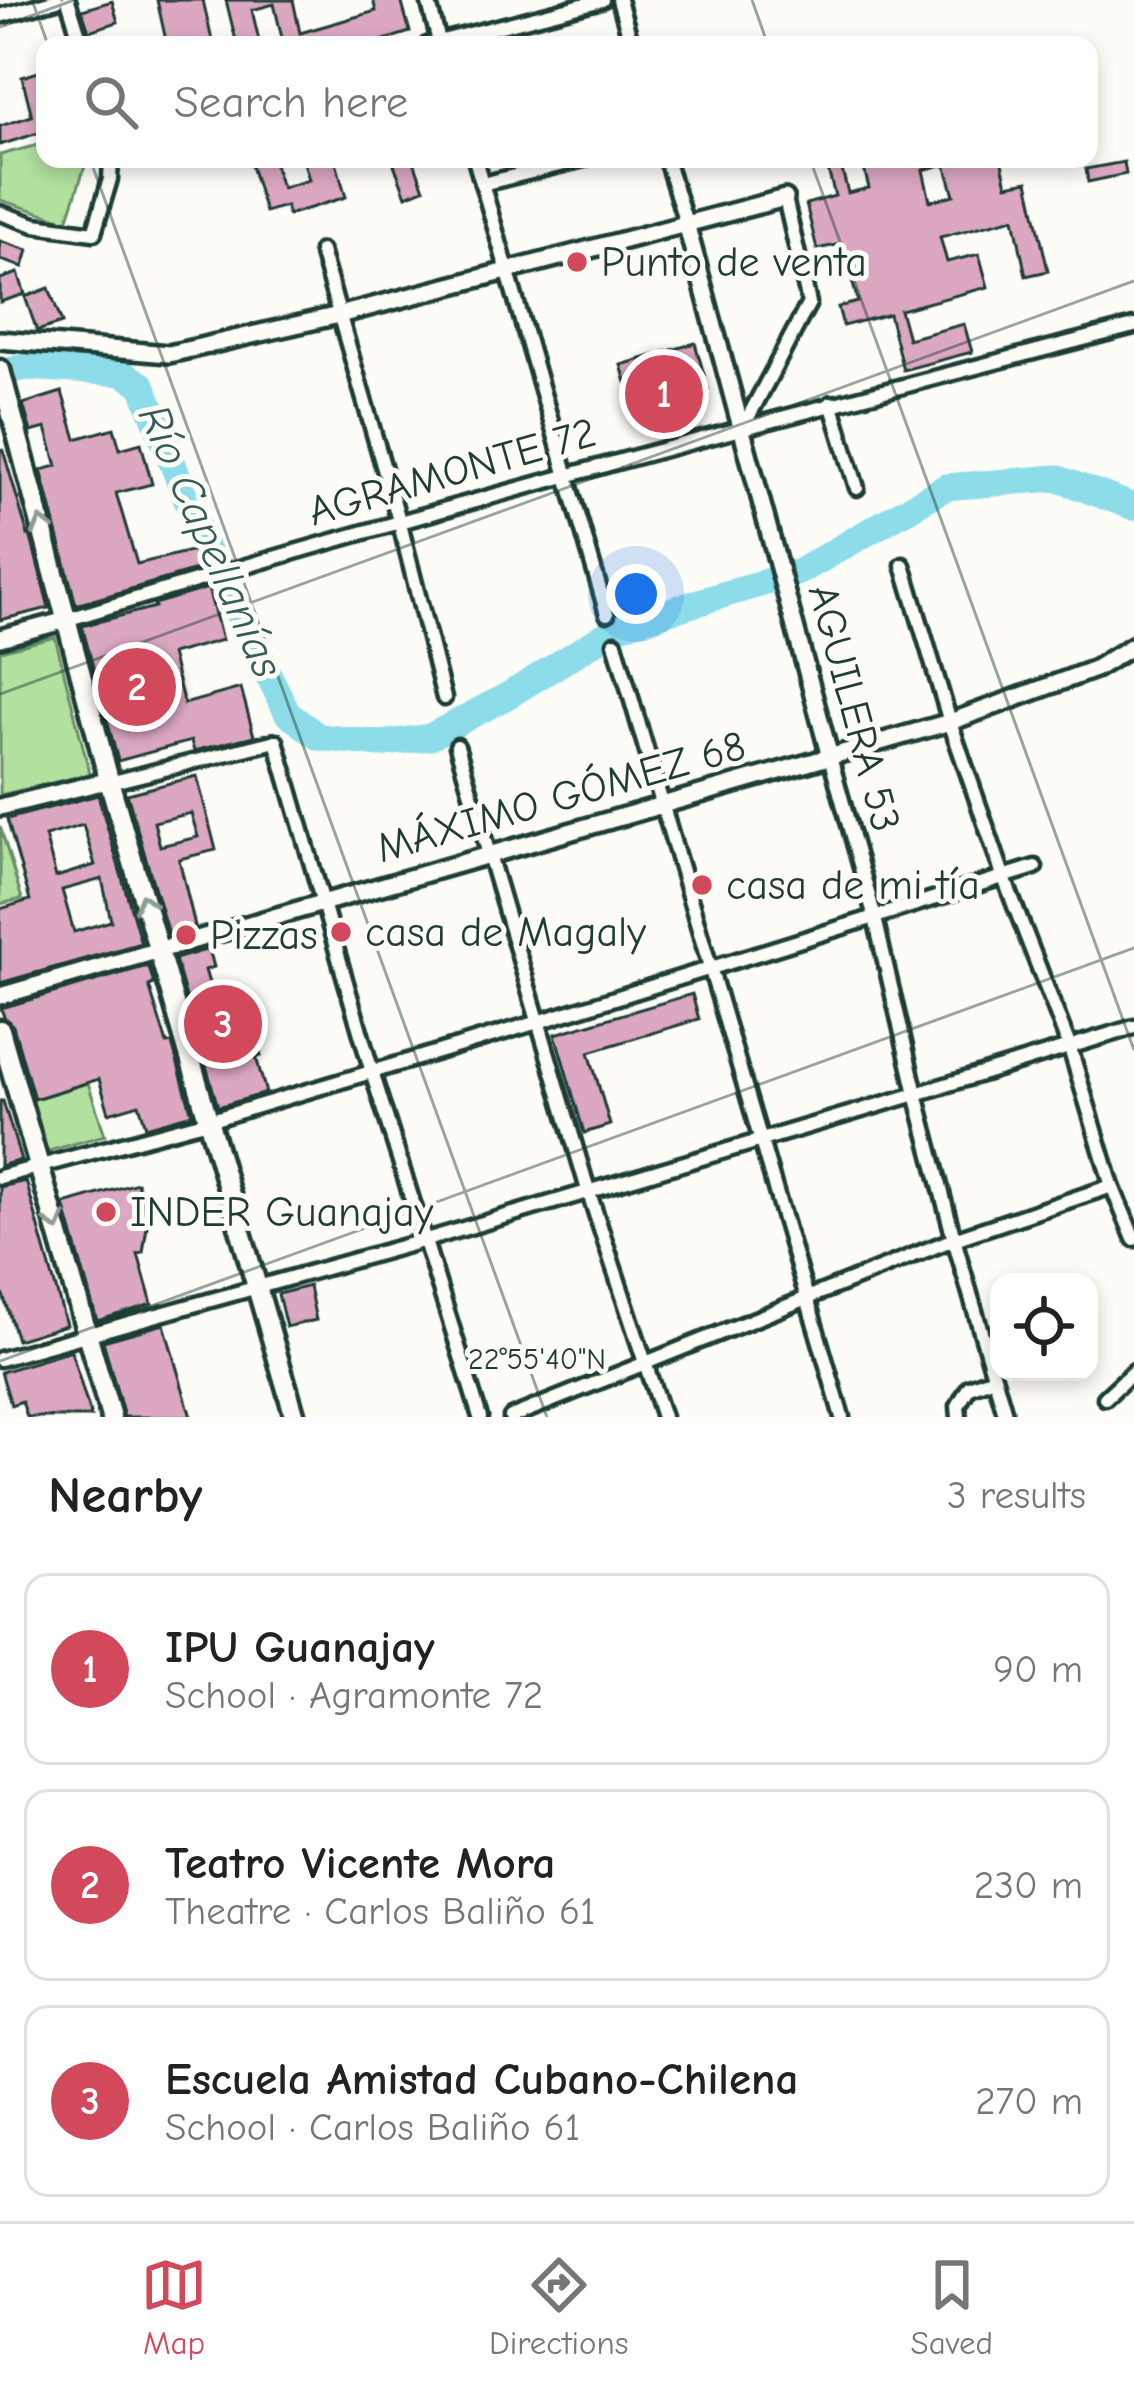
<!DOCTYPE html>
<html lang="en">
<head>
<meta charset="utf-8">
<style>
	body { margin:0; font-family:"Comic Neue",sans-serif; background:#f2f2f2; color:#222 }
	.controls { position:absolute; right:36px; bottom:36px; display:grid; overflow:hidden; border-radius:24px; box-shadow:0 6px 18px #0003 }
	.controls button { width:108px; height:108px; display:grid; place-items:center; padding:0; border:0; border-bottom:3px solid #e0e0e0; background:#fff; color:#222; font:60px sans-serif }
	.you { position:absolute; left:636px; top:594px; width:42px; height:42px; margin:-30px; border:9px solid #fff; border-radius:50%; background:#1a73e8; box-shadow:0 0 0 18px #1a73e833 }
	.badge { display:grid; place-items:center; width:78px; height:78px; border-radius:50%; background:#d1495b; color:#fff; font-size:39px; font-weight:700 }
	.pin { position:absolute; translate:-50% -50%; border:6px solid #fff; box-shadow:0 3px 12px #0006 }
	.list { margin:0; padding:0; list-style:none }
	h2 { display:flex; justify-content:space-between; align-items:center; height:156px; margin:0; padding:0 48px; font-size:51px }
	h2 small { font-size:39px; font-weight:400; color:#767676 }
	.list li { display:grid; grid-template-columns:78px 1fr auto; gap:36px; align-items:center; box-sizing:border-box; height:192px; margin:0 24px 24px; padding:0 24px; border:3px solid #e0e0e0; border-radius:24px }
	.list b { display:block; font-size:45px; white-space:nowrap }
	.list p { margin:0; font-size:39px; white-space:nowrap; color:#767676 }
	.list em { font-size:39px; font-style:normal; color:#767676 }
	.icon { flex:none; width:66px; height:66px; fill:none; stroke:currentColor; stroke-width:2; stroke-linecap:round; stroke-linejoin:round }
	.map { position:relative; flex:none; width:1134px; height:1417px; overflow:hidden }
	.search { position:absolute; background:#fff; box-shadow:0 6px 18px #0003; left:36px; right:36px; top:36px; height:132px; display:flex; align-items:center; gap:30px; box-sizing:border-box; padding:0 42px; border-radius:24px; color:#767676; font-size:45px }
	.sheet { height:804px; background:#fff }
	nav { display:flex; justify-content:space-around; align-items:center; box-sizing:border-box; height:168px; border-top:3px solid #e0e0e0; background:#fff; font-size:33px; color:#767676 }
	nav a { display:grid; justify-items:center; gap:6px }
	nav .on { color:#d1495b }
	.map>svg:first-child { display:block }
	.green { fill:#b1e09f; stroke:#688e6a; stroke-width:3 }
	.lines { fill:none; stroke-linecap:round; stroke-linejoin:round }
	.river { stroke:#8ddcea; stroke-width:27 }
	.building { fill:#dba7c1; stroke:#1f3d34; stroke-width:3; fill-rule:evenodd }
	.minor-casing { stroke:#1f3d34; stroke-width:21 }
	.tertiary-casing { stroke:#1f3d34; stroke-width:24 }
	.primary-casing { stroke:#1f3d34; stroke-width:27 }
	.minor { stroke:#fdfcf7; stroke-width:12 }
	.tertiary { stroke:#fdfcf7; stroke-width:15 }
	.primary { stroke:#fdfcf7; stroke-width:18 }
	.oneway { stroke:#8e9c96 }
	.ticks { fill:none; stroke:#1f3d34; stroke-width:3; stroke-opacity:0.45 }
	.poi-dot { fill:#d1495b; stroke:#fdfcf7; stroke-width:4.5 }
	.labels { text-anchor:middle; dominant-baseline:central; stroke-width:10; stroke-linejoin:round; paint-order:stroke }
	.poi-label { font-size:42px; fill:#1f3d34; stroke:#fdfcf7; text-anchor:start }
	.street-label { font-size:42px; fill:#1f3d34; stroke:#fdfcf7 }
	.water-label { font-size:45px; font-style:italic; fill:#355d58; stroke:#fdfcf7 }
	.ticks-label { font-size:30px; text-anchor:middle; fill:#1f3d34; stroke:#fdfcf7; stroke-width:10; stroke-linejoin:round; paint-order:stroke }
</style>
</head>
<body>
<div class="map">
<svg width="1134" height="1417" viewBox="0 0 1134 1417">
	<rect width="100%" height="100%" fill="#fdfcf7"/>
	<filter id="ink" filterUnits="userSpaceOnUse"><feTurbulence type="fractalNoise" baseFrequency=".00833" numOctaves="2"/><feDisplacementMap in="SourceGraphic" scale="24" xChannelSelector="R" yChannelSelector="G"/><feConvolveMatrix kernelMatrix="1 2 1 2 8 2 1 2 1" color-interpolation-filters="sRGB"/></filter>
	<g filter="url(#ink)">
		<g class="green">
			<path d="M45 143V159H85L86 163 67 221 0 200V155Z"/>
			<path d="M55 637 90 774 0 795V651Z"/>
			<path d="M0 826 22 899 0 904Z"/>
			<path d="M88 1083 105 1135 42 1153 27 1101Z"/>
		</g>
		<g class="lines">
			<path class="river" d="M0 373 26 367 122 373 142 385 206 549 288 714 319 737 380 744 430 737 509 695 620 626 799 572 946 487 1056 478 1134 507"/>
		</g>
		<g class="building">
			<path d="M157 0H203L213 45H167Z"/>
			<path d="M226 0H293L300 33 376 11 373 0H401L410 32 378 42 379 45H269V42L282 38 274 4 252 10 260 45H237Z"/>
			<path d="M112 1 118 22 89 31 82 10Z"/>
			<path d="M45 70V131L0 145V126L32 116 22 77Z"/>
			<path d="M249 159H273L282 188 309 180 303 159H335L346 197 288 215 286 206 265 212Z"/>
			<path d="M392 159H413L424 189 406 196Z"/>
			<path d="M885 159H1001L1007 185 1028 181 1048 271 1026 276 1014 218 940 237 947 262 979 254 988 287 900 310 908 339 964 324 972 352 903 370 889 314 843 326 838 307 858 302 842 244 817 249 806 204 835 196 828 170 841 166 848 193 869 188 863 165ZM945 164 954 195 930 201 923 170Z"/>
			<path d="M1124 162 1126 174 1088 182 1086 169Z"/>
			<path d="M0 241 28 250 23 267 0 260Z"/>
			<path d="M18 273 25 294 0 302V279Z"/>
			<path d="M49 288 62 323 37 331 25 297Z"/>
			<path d="M695 343 708 389 698 392 701 402 645 418 634 379 626 382 621 365Z"/>
			<path d="M62 392 76 439 114 428 120 449 141 443 152 484 116 493 137 564 199 549 203 568 76 605 41 470 57 466 46 428 31 432 23 404Z"/>
			<path d="M0 450H3L28 535 30 534 49 608 0 620Z"/>
			<path d="M208 588 222 640 171 654 184 704 241 688 254 736 194 751 191 741 118 761 82 626 155 607 154 604Z"/>
			<path d="M197 776 216 850 179 859 195 926 168 934 127 794ZM191 813 198 837 160 846 154 822Z"/>
			<path d="M98 795 141 943 0 983V909L30 900 7 819ZM83 825 95 865 56 877 45 836ZM102 879 111 921 74 932 62 890Z"/>
			<path d="M209 949 214 967 205 970 216 1007 254 996 264 1032 255 1035 261 1056 256 1057 266 1093 218 1107 175 959Z"/>
			<path d="M144 967H149L154 984 149 986 167 1044 172 1043 192 1114 146 1127 139 1104 109 1113 99 1079 34 1099 13 1026 4 1017 1 1008Z"/>
			<path d="M692 994 699 1019 589 1052 610 1125 584 1133 555 1034Z"/>
			<path d="M0 1101H3L21 1160 0 1166Z"/>
			<path d="M26 1181 66 1325 17 1340 3 1295 0 1296V1187Z"/>
			<path d="M137 1183 148 1220 143 1253 138 1254 152 1304 97 1321 64 1204Z"/>
			<path d="M309 1286 316 1320 286 1327 278 1294Z"/>
			<path d="M164 1324 191 1417H124L103 1341Z"/>
			<path d="M71 1351 91 1417H27L22 1401 11 1405 1 1372Z"/>
		</g>
		<g class="lines">
			<g class="minor-casing">
				<g id="minor">
					<path d="M68 0 82 45"/>
					<path d="M428 0 440 45"/>
					<path d="M619 0 632 45"/>
					<path d="M0 16 57 0"/>
					<path d="M427 45 602 0"/>
					<path d="M475 159 607 614"/>
					<path d="M666 159 686 223"/>
					<path d="M482 184 584 159"/>
					<path d="M0 213 35 225 94 233 110 179 111 159"/>
					<path d="M321 251 400 524 444 698"/>
					<path d="M831 403 857 488"/>
					<path d="M742 429 809 303 785 198"/>
					<path d="M903 565 950 722 1004 878 1070 1048 1112 1186 1134 1239"/>
					<path d="M59 622C415 513 774 419 1134 326"/>
					<path d="M615 643 842 1417"/>
					<path d="M457 746 588 1190 663 1417"/>
					<path d="M830 757 875 918 916 1094 954 1239 1006 1417"/>
					<path d="M113 782 276 741 372 1072 480 1417"/>
					<path d="M0 1177 208 1121 538 1022 1035 867"/>
					<path d="M0 1359 426 1240 916 1094 1134 1027"/>
					<path d="M1105 1398 1134 1371"/>
					<path d="M511 1417 954 1239 1112 1186"/>
					<path d="M959 1417 958 1406 969 1387 994 1378"/>
				</g>
			</g>
			<g class="tertiary-casing">
				<g id="tertiary">
					<path d="M686 223 830 757"/>
					<path d="M0 340 169 354 339 315 785 198"/>
					<path d="M0 638 59 622"/>
					<path d="M0 807 98 783 113 782"/>
					<path d="M0 996 950 722 1095 669 1134 645"/>
				</g>
			</g>
			<g class="primary-casing">
				<g id="primary">
					<path d="M0 370 110 784 295 1417"/>
					<path d="M0 1030 111 1417"/>
				</g>
			</g>
			<use href="#minor" class="minor"/>
			<use href="#tertiary" class="tertiary"/>
			<use href="#primary" class="primary"/>
		</g>
		<defs><path id="oneway-chevron" d="M-2-3.5L2.5 0L-2 3.5" fill="none" stroke-width="1.6" stroke-linecap="round" stroke-linejoin="round" transform="scale(3)"/></defs>
		<g class="oneway">
			<use href="#oneway-chevron" transform="translate(42 525) rotate(-105)"/>
			<use href="#oneway-chevron" transform="translate(144 902) rotate(-106)"/>
			<use href="#oneway-chevron" transform="translate(56 1223) rotate(74)"/>
		</g>
	</g>
	<path class="ticks" d="M32 0 48 45M752 0 768 45M0 27 74 0M90 159 547 1417M810 159 1134 1050M0 694 1134 281M0 1361 1134 948"/>
	<g class="poi-dot">
		<circle cx="577" cy="262" r="12"/>
		<circle cx="702" cy="885" r="12"/>
		<circle cx="341" cy="932" r="12"/>
		<circle cx="186" cy="935" r="12"/>
		<circle cx="106" cy="1212" r="12"/>
	</g>
	<g class="labels">
		<g class="poi-label">
			<text x="601" y="262">Punto de venta</text>
			<text x="726" y="885">casa de mi tía</text>
			<text x="365" y="932">casa de Magaly</text>
			<text x="210" y="935">Pizzas</text>
			<text x="130" y="1212">INDER Guanajay</text>
		</g>
		<g class="street-label">
			<text transform="translate(452 472) rotate(-16)">AGRAMONTE 72</text>
			<text transform="translate(854 708) rotate(75)">AGUILERA 53</text>
			<text transform="translate(561 797) rotate(-16)">MÁXIMO GÓMEZ 68</text>
		</g>
		<g class="water-label">
			<text transform="translate(211 541) rotate(66)">Río Capellanías</text>
		</g>
	</g>
	<g class="ticks-label">
		<text x="537" y="1369">22°55'40"N</text>
	</g>
</svg>
<div class="controls">
<button><svg class="icon" aria-label="locate" viewBox="0 0 24 24"><circle cx="12" cy="12" r="6"/><path d="M12 2v4M12 18v4M2 12h4M18 12h4"/></svg></button>
</div>
<div class="you"></div>
<div class="pin badge" style="left:664px;top:394px">1</div>
<div class="pin badge" style="left:137px;top:687px">2</div>
<div class="pin badge" style="left:223px;top:1024px">3</div>
<div class="search"><svg class="icon" aria-label="search" viewBox="0 0 24 24"><circle cx="10" cy="10" r="6"/><path d="M15 15l6 6"/></svg>Search here</div>
</div>
<section class="sheet">
<h2>Nearby<small>3 results</small></h2>
<ul class="list">
<li><span class="badge">1</span><div><b>IPU Guanajay</b><p>School · Agramonte 72</p></div><em>90 m</em></li>
<li><span class="badge">2</span><div><b>Teatro Vicente Mora</b><p>Theatre · Carlos Baliño 61</p></div><em>230 m</em></li>
<li><span class="badge">3</span><div><b>Escuela Amistad Cubano-Chilena</b><p>School · Carlos Baliño 61</p></div><em>270 m</em></li>
</ul>
</section>
<nav>
<a class="on"><svg class="icon" aria-label="map" viewBox="0 0 24 24"><path d="M3 6l6-2 6 2 6-2v14l-6 2-6-2-6 2zM9 4v14M15 6v14"/></svg>Map</a>
<a><svg class="icon" aria-label="directions" viewBox="0 0 24 24"><path d="M12 3l9 9-9 9-9-9zM9 14v-3h6M13 9l2 2-2 2"/></svg>Directions</a>
<a><svg class="icon" aria-label="saved" viewBox="0 0 24 24"><path d="M7 4h10v16l-5-4-5 4z"/></svg>Saved</a>
</nav>
</body>
</html>
